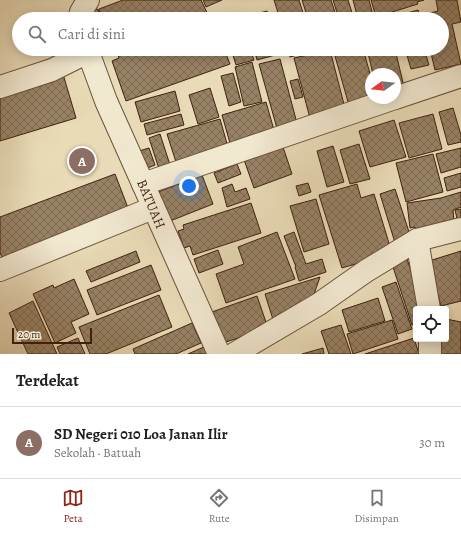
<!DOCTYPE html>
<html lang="id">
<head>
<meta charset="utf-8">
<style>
	body { margin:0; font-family:Alegreya,serif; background:#f6f6f6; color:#202124 }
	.controls { position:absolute; right:12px; bottom:12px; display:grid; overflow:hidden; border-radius:4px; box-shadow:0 2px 10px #0003 }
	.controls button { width:36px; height:36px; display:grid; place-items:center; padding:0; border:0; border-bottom:1px solid #e0e0e0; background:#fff; color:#202124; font:20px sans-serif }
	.compass { position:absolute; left:365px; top:68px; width:36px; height:36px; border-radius:50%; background:#fff; box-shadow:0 2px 10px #0003; rotate:255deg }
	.scale { position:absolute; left:12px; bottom:10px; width:80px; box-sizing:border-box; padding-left:4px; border:2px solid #40210e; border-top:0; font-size:11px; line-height:14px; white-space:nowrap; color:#40210e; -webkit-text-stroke:3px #f1e8d0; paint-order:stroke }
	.you { position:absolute; left:189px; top:186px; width:14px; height:14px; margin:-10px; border:3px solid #fff; border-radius:50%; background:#1a73e8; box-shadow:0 0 0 6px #1a73e833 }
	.badge { display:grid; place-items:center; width:26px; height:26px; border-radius:50%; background:#8f2418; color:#fff; font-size:13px; font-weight:700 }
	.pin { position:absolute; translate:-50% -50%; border:2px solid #fff; box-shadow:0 1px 4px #0006 }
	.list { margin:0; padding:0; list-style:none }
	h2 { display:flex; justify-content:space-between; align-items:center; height:52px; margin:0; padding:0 16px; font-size:17px }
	h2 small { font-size:13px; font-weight:400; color:#757577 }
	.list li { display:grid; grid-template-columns:26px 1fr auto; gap:12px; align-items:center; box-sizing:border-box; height:72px; padding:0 16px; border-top:1px solid #e0e0e0 }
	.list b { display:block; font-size:15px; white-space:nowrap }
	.list p { margin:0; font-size:13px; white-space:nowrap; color:#757577 }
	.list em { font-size:13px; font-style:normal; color:#757577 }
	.icon { flex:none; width:22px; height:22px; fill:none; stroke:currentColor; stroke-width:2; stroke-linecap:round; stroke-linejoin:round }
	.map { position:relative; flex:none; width:461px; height:354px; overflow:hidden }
	.search { position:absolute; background:#fff; box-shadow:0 2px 10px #0003; left:12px; right:12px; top:12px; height:44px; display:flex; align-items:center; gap:10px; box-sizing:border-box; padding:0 14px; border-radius:22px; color:#757577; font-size:15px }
	.sheet { height:124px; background:#fff }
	nav { display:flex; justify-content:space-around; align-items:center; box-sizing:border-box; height:56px; border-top:1px solid #e0e0e0; background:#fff; font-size:11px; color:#757577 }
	nav a { display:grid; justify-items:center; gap:2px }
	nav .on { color:#8f2418 }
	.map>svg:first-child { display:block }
	.building { fill:url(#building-cross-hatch); stroke:#40210e }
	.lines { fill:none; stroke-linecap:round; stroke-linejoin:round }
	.street-casing { stroke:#6a5038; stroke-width:24 }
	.street { stroke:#f1e8d0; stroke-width:22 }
	.labels { text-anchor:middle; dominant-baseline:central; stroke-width:3; stroke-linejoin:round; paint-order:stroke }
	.street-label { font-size:14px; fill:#40210e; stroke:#f1e8d0 }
</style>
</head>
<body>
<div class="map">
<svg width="461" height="354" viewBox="0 0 461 354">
	<defs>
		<pattern id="building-cross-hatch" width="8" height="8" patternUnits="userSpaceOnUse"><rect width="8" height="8" fill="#988266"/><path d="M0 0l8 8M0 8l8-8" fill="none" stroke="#7d6a52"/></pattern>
	</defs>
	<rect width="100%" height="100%" fill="#e9dbb7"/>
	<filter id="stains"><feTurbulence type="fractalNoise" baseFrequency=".005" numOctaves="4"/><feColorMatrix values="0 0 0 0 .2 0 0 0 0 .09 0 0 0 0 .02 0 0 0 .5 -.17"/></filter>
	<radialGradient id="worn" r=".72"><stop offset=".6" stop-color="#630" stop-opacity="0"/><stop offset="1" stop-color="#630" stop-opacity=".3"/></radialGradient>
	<g class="building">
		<path d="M123 0H201L210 19H102L99 9Z"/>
		<path d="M203 0H222L206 7Z"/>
		<path d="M274 0H299L305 19H280Z"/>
		<path d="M302 0H331L337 19H308Z"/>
		<path d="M333 0H348L354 19H339Z"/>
		<path d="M353 0H369L374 19H358Z"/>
		<path d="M371 0H424L417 2 418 4 376 17Z"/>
		<path d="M436 0H457L461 22 452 24 461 64 435 70 430 49H442V19H423L422 15 438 11Z"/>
		<path d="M98 9 100 19H86L84 13Z"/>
		<path d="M418 10 421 19H391L390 18Z"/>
		<path d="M267 11 269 19H245V17Z"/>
		<path d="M116 49H224L230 64 126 101 112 61 119 58Z"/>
		<path d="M231 49H250L254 60 236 65Z"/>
		<path d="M254 49H278L279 54 257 60Z"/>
		<path d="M288 49H316V50L290 57Z"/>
		<path d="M333 49H363L371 77V98L350 109Z"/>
		<path d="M367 49H395L405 91 395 94V74H373Z"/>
		<path d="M418 49H424L429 65 411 69 406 52Z"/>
		<path d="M330 50 346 112 311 122 294 58Z"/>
		<path d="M280 59 298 127 278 132 259 64Z"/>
		<path d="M252 62 262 102 244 106 235 67Z"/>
		<path d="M233 73 241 102 229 106 221 76Z"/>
		<path d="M63 74 76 118 0 141V96Z"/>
		<path d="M298 79 303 97 295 99 290 81Z"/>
		<path d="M210 88 219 117 198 124 189 95Z"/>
		<path d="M175 91 180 111 141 122 135 102Z"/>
		<path d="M266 102 276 137 232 150 222 115Z"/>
		<path d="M453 108 461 135V142L448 145 439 112Z"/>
		<path d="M181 114 184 125 147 135 144 124Z"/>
		<path d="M433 114 442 149 409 158 399 123Z"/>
		<path d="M220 119 228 147 176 162 167 134Z"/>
		<path d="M394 120 406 157 370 167 359 131Z"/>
		<path d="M160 134 172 171 161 175 149 138Z"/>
		<path d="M281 141 292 174 254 188 242 154Z"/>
		<path d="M359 144 370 179 350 184 340 150Z"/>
		<path d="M333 146 344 182 327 187 317 151Z"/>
		<path d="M149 148 155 165 145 169 139 151Z"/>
		<path d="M461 148V167L441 173 436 154Z"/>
		<path d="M433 154 443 192 406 202 396 163Z"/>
		<path d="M237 164 241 174 218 183 214 173Z"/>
		<path d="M461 173V187L447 191 444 178Z"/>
		<path d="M115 174 130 213 3 261 0 252V217Z"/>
		<path d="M202 175 213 204 165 223 153 194Z"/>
		<path d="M308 183 311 192 299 196 296 186Z"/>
		<path d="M232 184 235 192 246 188 250 199 227 207 222 188Z"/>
		<path d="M357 184 361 198 374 194 392 253 342 268 319 195Z"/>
		<path d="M395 189 412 241 396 246 380 194Z"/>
		<path d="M461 192V207L453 210 454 222 416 234 415 227 410 228 407 203 441 198Z"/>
		<path d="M316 199 329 244 304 252 290 206Z"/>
		<path d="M251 203 261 233 193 255 190 246 184 248 178 231 184 229 183 225Z"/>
		<path d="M461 209V226L459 227 455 210Z"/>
		<path d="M277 232 295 279 226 303 216 274 244 264 238 247Z"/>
		<path d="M294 232 306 264 322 259 326 272 299 281 295 267H296L284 236Z"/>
		<path d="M218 250 223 264 199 273 194 259Z"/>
		<path d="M136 251 140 262 91 282 86 271Z"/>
		<path d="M461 251V301L441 306 429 261Z"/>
		<path d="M406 256 424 309H416V324L412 325 391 261Z"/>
		<path d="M151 265 161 290 97 315 87 290Z"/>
		<path d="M320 277 312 300 275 326 265 294Z"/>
		<path d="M74 279 89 314 71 322 76 333 55 343 33 294 53 285 54 288Z"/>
		<path d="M396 282 412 329 398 334 382 287Z"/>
		<path d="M159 295 172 327 106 354H90L79 327Z"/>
		<path d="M257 296 268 328 220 344 209 313Z"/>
		<path d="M378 298 385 321 349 332 342 310Z"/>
		<path d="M33 301 57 354H28L9 313Z"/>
		<path d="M446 319 461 322V354H439L441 339H446Z"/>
		<path d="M392 320 398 339 353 354 347 334Z"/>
		<path d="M192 323 201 343 176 354H135L133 349Z"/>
		<path d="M341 325 351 354H329L321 331Z"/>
		<path d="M78 338 85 354H60L57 347Z"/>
		<path d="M414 338 419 354H365Z"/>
		<path d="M206 346 209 354H188Z"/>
		<path d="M323 348 324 354H302Z"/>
	</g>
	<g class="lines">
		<g class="street-casing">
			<g id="street">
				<path d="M79 19 81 12 88 0"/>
				<path d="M87 49 106 101 219 354"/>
				<path d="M0 87 52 70 88 52"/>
				<path d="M395 98 461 76"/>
				<path d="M143 184 395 98"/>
				<path d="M417 240 429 309"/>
				<path d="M0 270 153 208"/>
				<path d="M234 354 319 304 366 271 417 240 461 229"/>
				<path d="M430 354V339"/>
			</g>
		</g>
		<use href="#street" class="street"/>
	</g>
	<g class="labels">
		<g class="street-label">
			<text transform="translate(151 204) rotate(67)">BATUAH</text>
		</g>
	</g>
	<rect width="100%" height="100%" filter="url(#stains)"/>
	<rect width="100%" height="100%" fill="url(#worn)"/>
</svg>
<div class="controls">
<button><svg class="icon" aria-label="locate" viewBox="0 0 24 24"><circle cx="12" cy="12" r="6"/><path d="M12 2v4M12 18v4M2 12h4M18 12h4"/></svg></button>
</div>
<svg class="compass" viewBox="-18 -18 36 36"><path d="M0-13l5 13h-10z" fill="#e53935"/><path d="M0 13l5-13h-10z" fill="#757577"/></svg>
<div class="scale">20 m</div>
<div class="you"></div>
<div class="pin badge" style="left:82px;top:161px;background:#8d6e63">A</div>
<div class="search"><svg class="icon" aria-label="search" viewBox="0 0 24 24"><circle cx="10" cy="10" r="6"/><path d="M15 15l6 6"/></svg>Cari di sini</div>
</div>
<section class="sheet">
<h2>Terdekat<small></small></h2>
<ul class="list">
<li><span class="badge" style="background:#8d6e63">A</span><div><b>SD Negeri 010 Loa Janan Ilir</b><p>Sekolah · Batuah</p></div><em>30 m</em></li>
</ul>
</section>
<nav>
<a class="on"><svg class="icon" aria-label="map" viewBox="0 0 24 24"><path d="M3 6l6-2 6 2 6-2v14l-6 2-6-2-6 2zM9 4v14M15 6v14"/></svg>Peta</a>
<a><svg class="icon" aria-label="directions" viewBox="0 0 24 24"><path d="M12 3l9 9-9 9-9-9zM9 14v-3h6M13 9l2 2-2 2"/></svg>Rute</a>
<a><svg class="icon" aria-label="saved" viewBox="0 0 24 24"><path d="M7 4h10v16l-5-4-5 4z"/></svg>Disimpan</a>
</nav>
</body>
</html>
